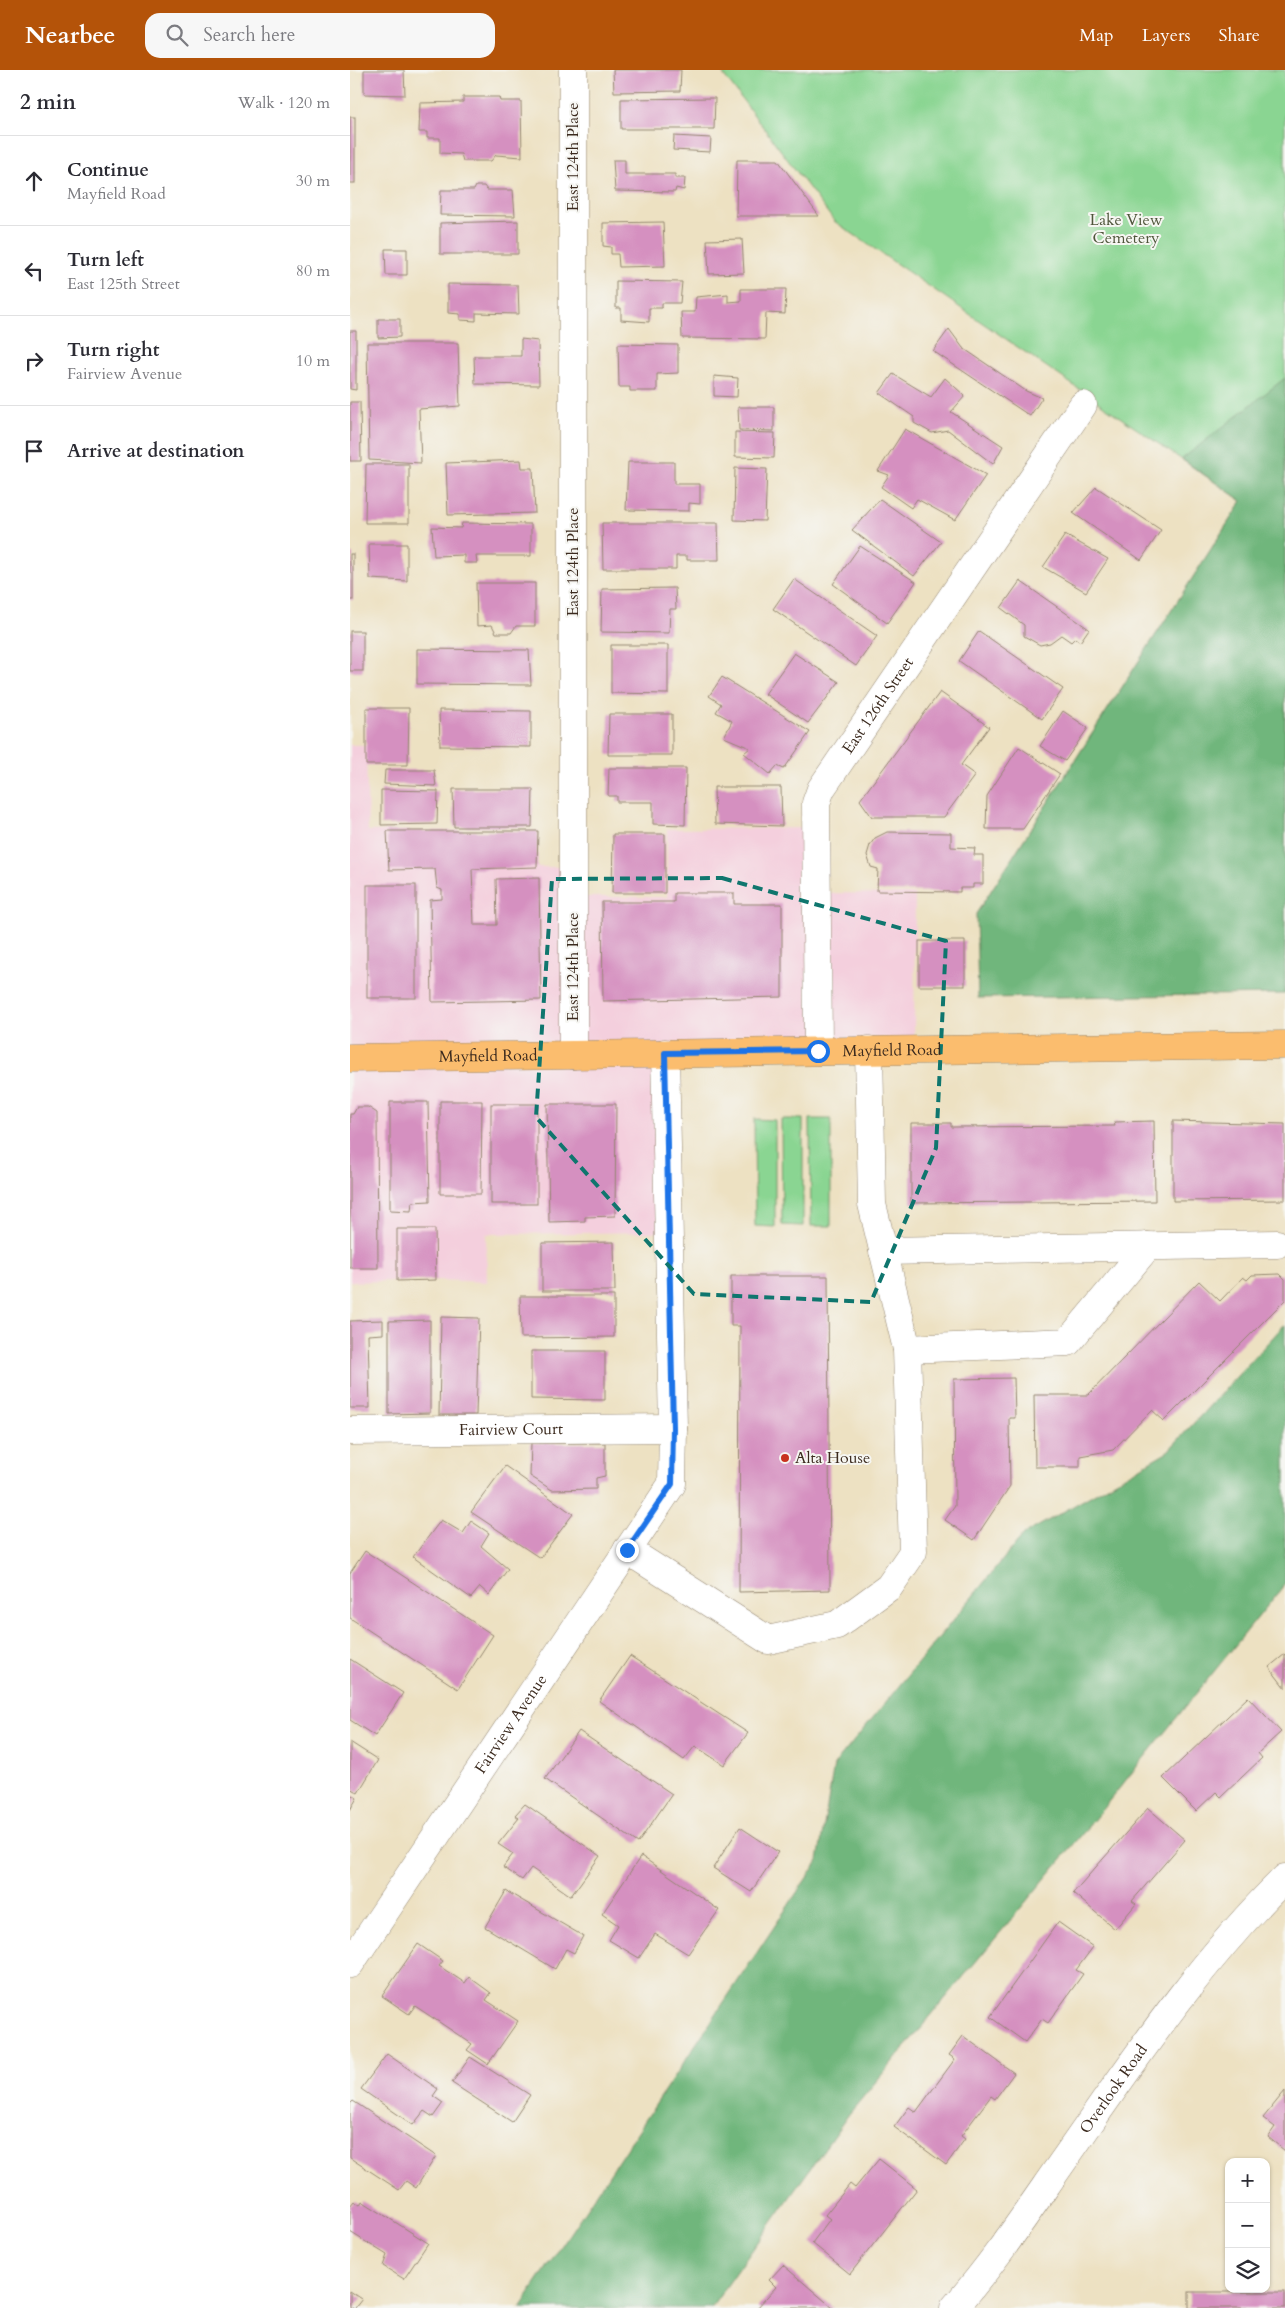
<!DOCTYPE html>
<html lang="en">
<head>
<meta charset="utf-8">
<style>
	body { margin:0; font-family:Cardo,serif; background:#f7f7f7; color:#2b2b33 }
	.controls { position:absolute; right:15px; bottom:15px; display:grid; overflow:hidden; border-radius:10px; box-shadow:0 1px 4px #0004 }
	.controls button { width:45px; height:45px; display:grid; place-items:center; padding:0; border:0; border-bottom:1px solid #e1e1e2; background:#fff; color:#2b2b33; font:25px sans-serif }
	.stop { position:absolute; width:15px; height:15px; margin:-11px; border:4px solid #1a73e8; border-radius:50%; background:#fff }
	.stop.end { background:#1a73e8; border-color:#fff; box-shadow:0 1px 5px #0008 }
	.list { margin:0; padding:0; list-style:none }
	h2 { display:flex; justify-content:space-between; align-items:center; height:65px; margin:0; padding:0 20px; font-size:21px }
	h2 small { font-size:16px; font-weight:400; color:#7c7c81 }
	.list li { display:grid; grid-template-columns:32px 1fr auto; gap:15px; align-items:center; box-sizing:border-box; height:90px; padding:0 20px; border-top:1px solid #e1e1e2 }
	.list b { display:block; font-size:19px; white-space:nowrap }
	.list p { margin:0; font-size:16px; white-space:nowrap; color:#7c7c81 }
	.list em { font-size:16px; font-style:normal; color:#7c7c81 }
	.icon { flex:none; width:28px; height:28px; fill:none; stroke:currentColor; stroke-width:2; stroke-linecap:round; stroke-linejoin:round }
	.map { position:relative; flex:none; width:935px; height:2238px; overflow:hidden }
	header { display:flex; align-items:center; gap:30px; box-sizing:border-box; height:70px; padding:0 25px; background:#b45309; color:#fff }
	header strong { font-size:24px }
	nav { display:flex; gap:28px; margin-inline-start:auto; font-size:18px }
	.search { width:350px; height:45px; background:#f7f7f7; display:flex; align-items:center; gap:12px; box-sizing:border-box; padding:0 18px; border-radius:15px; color:#7c7c81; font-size:19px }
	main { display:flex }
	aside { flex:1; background:#fff }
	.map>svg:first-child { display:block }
	.built { fill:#f4cfdd }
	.green { fill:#8ad592; stroke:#628058 }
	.forest { fill:#6fb67c; stroke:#55704d }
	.building { fill:#d590c0 }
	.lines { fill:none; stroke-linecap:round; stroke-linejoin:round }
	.minor-casing { stroke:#948670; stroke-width:29 }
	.major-casing { stroke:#948670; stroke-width:29 }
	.minor { stroke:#fff; stroke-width:28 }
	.major { stroke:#fbbd6e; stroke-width:28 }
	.route { stroke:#1a73e8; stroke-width:6 }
	.marked { fill:none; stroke:#0f766e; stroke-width:4; stroke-dasharray:10 6; stroke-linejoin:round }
	.poi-dot { fill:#c8321e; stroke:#f6f6f2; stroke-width:2 }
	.labels { text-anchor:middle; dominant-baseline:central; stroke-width:4; stroke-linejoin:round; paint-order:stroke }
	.street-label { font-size:16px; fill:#3b2a1e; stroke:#f6f6f2 }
	.park-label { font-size:16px; fill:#4f553b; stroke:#f6f6f2 }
	.poi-label { font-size:16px; fill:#3b2a1e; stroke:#f6f6f2; text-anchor:start }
</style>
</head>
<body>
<header>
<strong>Nearbee</strong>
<div class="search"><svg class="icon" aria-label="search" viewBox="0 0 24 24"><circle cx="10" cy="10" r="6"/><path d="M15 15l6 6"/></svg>Search here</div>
<nav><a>Map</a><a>Layers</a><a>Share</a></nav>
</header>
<main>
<aside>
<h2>2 min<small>Walk · 120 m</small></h2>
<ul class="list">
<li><svg class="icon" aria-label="ahead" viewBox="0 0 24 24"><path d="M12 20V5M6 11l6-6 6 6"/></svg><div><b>Continue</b><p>Mayfield Road</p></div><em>30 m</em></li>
<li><svg class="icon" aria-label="left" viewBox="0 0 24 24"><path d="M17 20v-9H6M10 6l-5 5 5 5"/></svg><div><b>Turn left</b><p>East 125th Street</p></div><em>80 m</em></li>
<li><svg class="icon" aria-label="right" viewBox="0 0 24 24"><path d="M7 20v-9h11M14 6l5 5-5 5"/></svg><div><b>Turn right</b><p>Fairview Avenue</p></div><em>10 m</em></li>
<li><svg class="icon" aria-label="arrive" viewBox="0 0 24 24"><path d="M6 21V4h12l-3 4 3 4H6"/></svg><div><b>Arrive at destination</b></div></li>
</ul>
</aside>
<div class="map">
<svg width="935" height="2238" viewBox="0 0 935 2238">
	<rect width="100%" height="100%" fill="#f6f6f2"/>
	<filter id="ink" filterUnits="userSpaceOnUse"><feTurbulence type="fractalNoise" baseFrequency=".02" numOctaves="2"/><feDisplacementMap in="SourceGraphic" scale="10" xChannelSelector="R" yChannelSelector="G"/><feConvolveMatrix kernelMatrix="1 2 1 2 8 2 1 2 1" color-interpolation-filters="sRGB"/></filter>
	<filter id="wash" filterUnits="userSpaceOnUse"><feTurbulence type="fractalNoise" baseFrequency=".0096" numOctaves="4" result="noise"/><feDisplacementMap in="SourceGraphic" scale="20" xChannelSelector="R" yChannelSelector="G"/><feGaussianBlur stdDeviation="1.12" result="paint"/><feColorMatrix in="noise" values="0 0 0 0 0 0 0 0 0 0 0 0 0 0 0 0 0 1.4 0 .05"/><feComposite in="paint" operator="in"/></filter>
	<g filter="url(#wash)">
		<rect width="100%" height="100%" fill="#ede1c2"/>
		<path class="built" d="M0 675H16L18 761H120L121 797H223V827H317V759L466 758 467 823 565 824 564 980 315 983 319 1162 136 1164 137 1212 86 1210 0 1212Z"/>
		<g class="green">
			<path d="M370 0H935V924L626 844 892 431 484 151Z"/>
			<path d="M404 1049 425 1050V1157L405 1156Z"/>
			<path d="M431 1049H453V1156L432 1155Z"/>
			<path d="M460 1049H481V1156H461Z"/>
		</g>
		<g class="forest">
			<path d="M935 308V924L628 928 626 844 892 431 832 389Z"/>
			<path d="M935 1254V1514L729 1768 499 2044 361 2238H170L468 1791 484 1695 673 1465 818 1381Z"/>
		</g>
		<g id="blocks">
			<g class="building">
				<path d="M14 0H54L55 25 14 24Z"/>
				<path d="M263 0H331L330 21 264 22Z"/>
				<path d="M113 27H149L150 31H171L172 87 146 85 141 91H113L111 84 90 83V68H77V62H69L70 33 113 32Z"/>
				<path d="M365 28 364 59H271V29Z"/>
				<rect x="0" y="47" width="5" height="66"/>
				<path d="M324 66 361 68 360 82 323 80Z"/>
				<path d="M263 90H275V104H325V108H335L334 120 326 118 325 122 265 121Z"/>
				<path d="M387 90H428L469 146H386Z"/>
				<path d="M126 116H134L137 120H163L165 146 90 145 91 120H124Z"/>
				<path d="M168 151V184H90V153Z"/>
				<path d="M313 152 315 196 269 197 268 184H261V177L253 176V153Z"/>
				<path d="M392 169 394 203 359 204 357 170Z"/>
				<path d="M35 179H57V205H36Z"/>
				<path d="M266 211 332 212 330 233H312V238H299V252L271 250V238H266Z"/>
				<path d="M98 214 168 215 169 244 126 243V251L110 250V244L98 243Z"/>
				<path d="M391 219H436L435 244 416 243 415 269 332 268 331 242H345L346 227 378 224V232L391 231Z"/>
				<path d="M28 249H50V267L28 268Z"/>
				<path d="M599 259 613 278 676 321 692 328 680 346 583 281Z"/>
				<path d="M0 261H6V320L0 319Z"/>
				<path d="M171 269 188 271 189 315 125 314 124 286H171Z"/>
				<path d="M17 273H108L110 336 69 339 71 393 19 390Z"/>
				<path d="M268 274 328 275V303L307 304V321H280V317H269Z"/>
				<path d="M543 304 581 327 595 308 615 326 601 342 653 376 643 394 598 360 582 363 564 353V347L529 323Z"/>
				<path d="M364 306 388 308 387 327 364 326Z"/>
				<path d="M0 332H10L11 391H0Z"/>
				<path d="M388 337H424V361L389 360Z"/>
				<path d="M555 359 636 405 605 450 567 429 561 438 531 417 539 405 528 401Z"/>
				<path d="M385 362 425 363 424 388 385 387Z"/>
				<path d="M171 390 172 398H183L185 443 98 445 96 393Z"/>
				<path d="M278 392H324V414H350V434L339 433V441L276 440Z"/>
				<path d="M16 394H59V453H15Z"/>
				<path d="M385 398 417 399 415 451 384 450Z"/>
				<path d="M746 417 811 460 791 490 723 443Z"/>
				<path d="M530 429 591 472 564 506 502 460Z"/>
				<path d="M112 453 181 454V486H126L127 493H114V485L84 486 82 457 111 458Z"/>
				<path d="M252 453H368L369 490H337V486H326V499H253Z"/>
				<path d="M715 465 758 489 736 522 693 497Z"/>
				<path d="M19 474H57V511L20 509Z"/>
				<path d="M510 476 566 512 537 553 483 514Z"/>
				<rect x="0" y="484" width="3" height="46"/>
				<path d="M444 509 527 566 506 596 423 539Z"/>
				<path d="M670 511 739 559 730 572 725 568 721 572 711 565 700 573 690 575 674 566V555L651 538Z"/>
				<path d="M126 513H185V556H166L161 563H146L142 555 127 556Z"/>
				<path d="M325 518 326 539H320L319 563 251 562 252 519Z"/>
				<rect x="0" y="561" width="13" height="40"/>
				<path d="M629 561 713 619 692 649 609 591Z"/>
				<path d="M261 575H318V624L261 623Z"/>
				<path d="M67 579 179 580 181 615 67 614Z"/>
				<path d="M444 583 489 612 458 653 415 624Z"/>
				<path d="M372 607 460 662 434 699 427 696 420 704 394 683 400 678 374 667 382 651 366 642 371 634 359 626Z"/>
				<path d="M590 622 639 657 611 695 625 705 594 747H522L510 730Z"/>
				<path d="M16 638H59L58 695H16Z"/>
				<path d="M89 640 181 641V677L90 676Z"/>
				<path d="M713 641 738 658 715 691 690 676Z"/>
				<path d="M259 644H322V685H258Z"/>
				<path d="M669 677 710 704 673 759H636L637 726Z"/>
				<path d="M259 698H336L335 755 303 754V732H267V726H258Z"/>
				<path d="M35 700H84L86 716 34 714Z"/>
				<path d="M364 717H431L432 756 365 754Z"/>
				<path d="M103 719H183L182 757H104Z"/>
				<path d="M31 720 88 721 87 754 31 755Z"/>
				<path d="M37 761H188L187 797 122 799 124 855H147L146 809 189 808 191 930 82 932 80 830 92 829V820L87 818 85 799 39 800Z"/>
				<path d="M537 762 601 763V777L625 778 624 785H633V814H623V818H610V822L527 821 528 799 521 797 517 785 520 775 525 768Z"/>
				<path d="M263 764H315V823H262Z"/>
				<rect x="17" y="815" width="49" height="113"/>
				<path d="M324 823H384V834H432V927L253 931 252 832H324Z"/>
				<rect x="569" y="871" width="46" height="45"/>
				<path d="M90 1031H132L131 1124H90Z"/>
				<path d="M40 1032H78L80 1131 62 1132 61 1141 40 1140Z"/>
				<rect x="141" y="1034" width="46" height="100"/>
				<path d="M197 1034H266L265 1146 235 1147V1151L199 1152Z"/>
				<path d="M7 1037H18L27 1043 28 1198H0V1044H3Z"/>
				<path d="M804 1051 805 1131 561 1133V1053H601V1057L765 1056 764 1052Z"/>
				<path d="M823 1051 935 1054V1130L823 1131Z"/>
				<path d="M47 1159H85L86 1210 47 1211Z"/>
				<path d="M264 1172 265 1221H192V1173Z"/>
				<path d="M930 1204 935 1209V1230L814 1351 802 1340 763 1380 730 1386V1397H685L684 1325H738L849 1211 870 1231 893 1207 897 1210 902 1205Z"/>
				<path d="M381 1206H478L480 1520 389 1522 390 1256H381Z"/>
				<path d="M170 1226H264V1267L171 1268Z"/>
				<path d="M91 1247 129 1248 126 1345H89Z"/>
				<path d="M33 1250V1264L18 1265 20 1338H0V1251Z"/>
				<path d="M80 1250V1343L39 1344V1251Z"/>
				<path d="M181 1281H255V1330L181 1329Z"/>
				<path d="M664 1308 665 1348H659L660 1416 624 1470 595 1450 605 1436 604 1309Z"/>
				<path d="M181 1373H255V1406L246 1408V1419L202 1420 180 1406Z"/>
				<path d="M155 1396 223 1444 190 1488 121 1442Z"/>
				<path d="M91 1450 113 1463 121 1451 139 1463 131 1476 158 1499 139 1525 130 1517 121 1528 63 1487Z"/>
				<path d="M15 1481 143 1565 108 1619 0 1548V1503Z"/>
				<path d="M935 1584V1618L919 1597Z"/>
				<path d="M280 1586 398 1663 374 1695 345 1676 334 1690 249 1631Z"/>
				<path d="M0 1589 53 1623 25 1666 0 1650Z"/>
				<path d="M898 1627 931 1662 908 1683 912 1688 871 1727 866 1722 846 1741 813 1708Z"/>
				<path d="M229 1661 322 1724 288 1773 195 1709Z"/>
				<path d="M0 1672 28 1690 8 1723 0 1718Z"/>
				<path d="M0 1724 7 1728 0 1740Z"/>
				<path d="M175 1734 250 1786 221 1826 181 1798 172 1810 153 1797 163 1784 148 1774 169 1748 165 1745Z"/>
				<path d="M798 1738 835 1770 782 1831 786 1834 765 1859 723 1823Z"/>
				<path d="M390 1757 428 1782 401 1822 363 1798Z"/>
				<path d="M291 1786 369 1840 338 1884 305 1864 289 1888 259 1870 268 1855 252 1844Z"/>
				<path d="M156 1821 233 1866 224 1883 216 1879 205 1899 135 1857Z"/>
				<path d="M708 1852 743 1877 726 1900 733 1904 698 1953 692 1949 675 1972 640 1947Z"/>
				<path d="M68 1874 93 1891 89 1896 115 1913 119 1907 141 1923 136 1930 168 1951 138 1994 117 1980 122 1974 65 1936 59 1944 32 1926Z"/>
				<path d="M613 1966 664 2003 645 2029 641 2026 611 2066 615 2069 596 2095 544 2057 559 2037 566 2042 605 1989 599 1985Z"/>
				<path d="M37 1984 88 2019 83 2026 93 2033 83 2047 74 2041 63 2055 11 2019Z"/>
				<path d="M120 1987 180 2025 162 2052 102 2013Z"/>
				<path d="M935 2021V2081L918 2067 925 2057 913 2048Z"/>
				<path d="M3 2031 86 2086 66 2118 56 2111 49 2120 0 2088V2034Z"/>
				<path d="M529 2089 567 2119 500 2204 462 2173 480 2149 475 2145 500 2114 505 2118Z"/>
				<path d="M4 2131 10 2135 12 2131 78 2173 54 2209 33 2196 37 2185 0 2162V2136Z"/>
				<path d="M433 2195 483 2238H407L426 2217 419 2210Z"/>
				<path d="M0 2221 12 2229 5 2238H0Z"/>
				<rect x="839" y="2222" width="96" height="16"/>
			</g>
		</g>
	</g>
	<g filter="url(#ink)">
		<use href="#blocks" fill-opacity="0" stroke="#948670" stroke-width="1"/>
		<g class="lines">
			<g class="minor-casing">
				<g id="minor">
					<path d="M223 0V985"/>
					<path id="s1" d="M468 981 466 733 471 719 733 335"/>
					<path d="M533 1181 927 1174"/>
					<path d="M557 1279 718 1272 798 1176"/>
					<path id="s2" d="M0 1361 323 1358"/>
					<path d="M277 1480 418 1570 487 1555 539 1517 563 1482 557 1279 522 1134 519 980"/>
					<path id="s3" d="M0 1894 322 1414 323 1358 315 983"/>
					<path id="s4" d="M604 2238C641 2196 672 2150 704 2104 776 2002 845 1896 935 1808"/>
				</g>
			</g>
			<g class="major-casing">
				<g id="major">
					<path id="s5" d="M0 988 935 975"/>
				</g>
			</g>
			<use href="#minor" class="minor"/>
			<use href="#major" class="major"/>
		</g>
	</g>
	<g class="lines" filter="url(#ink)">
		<path class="route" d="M277 1480 322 1414 323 1358 315 983 468 981"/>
	</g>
	<path class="marked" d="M372 808 596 871 586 1078 521 1232 344 1224 186 1047 202 809Z"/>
	<circle class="poi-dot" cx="435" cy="1388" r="5"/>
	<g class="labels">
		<g class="street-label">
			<text transform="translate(223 87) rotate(-90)">East 124th Place</text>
			<text transform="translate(223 492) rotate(-90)">East 124th Place</text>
			<text stroke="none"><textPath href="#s1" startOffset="364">East 126th Street</textPath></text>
			<text transform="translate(223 897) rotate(-90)">East 124th Place</text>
			<text stroke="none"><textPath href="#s5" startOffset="542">Mayfield Road</textPath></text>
			<text stroke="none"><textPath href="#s5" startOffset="138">Mayfield Road</textPath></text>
			<text stroke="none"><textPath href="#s2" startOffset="161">Fairview Court</textPath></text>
			<text stroke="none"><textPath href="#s3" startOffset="289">Fairview Avenue</textPath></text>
			<text stroke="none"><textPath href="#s4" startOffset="271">Overlook Road</textPath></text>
		</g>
		<g class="park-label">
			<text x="776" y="150">Lake View<tspan x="776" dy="18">Cemetery</tspan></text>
		</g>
		<g class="poi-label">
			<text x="445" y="1388">Alta House</text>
		</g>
	</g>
</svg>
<div class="controls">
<button>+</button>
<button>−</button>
<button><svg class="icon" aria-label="layers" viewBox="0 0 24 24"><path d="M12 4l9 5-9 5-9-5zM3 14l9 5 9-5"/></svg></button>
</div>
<div class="stop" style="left:468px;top:981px"></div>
<div class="stop end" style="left:277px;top:1480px"></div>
</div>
</main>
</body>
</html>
